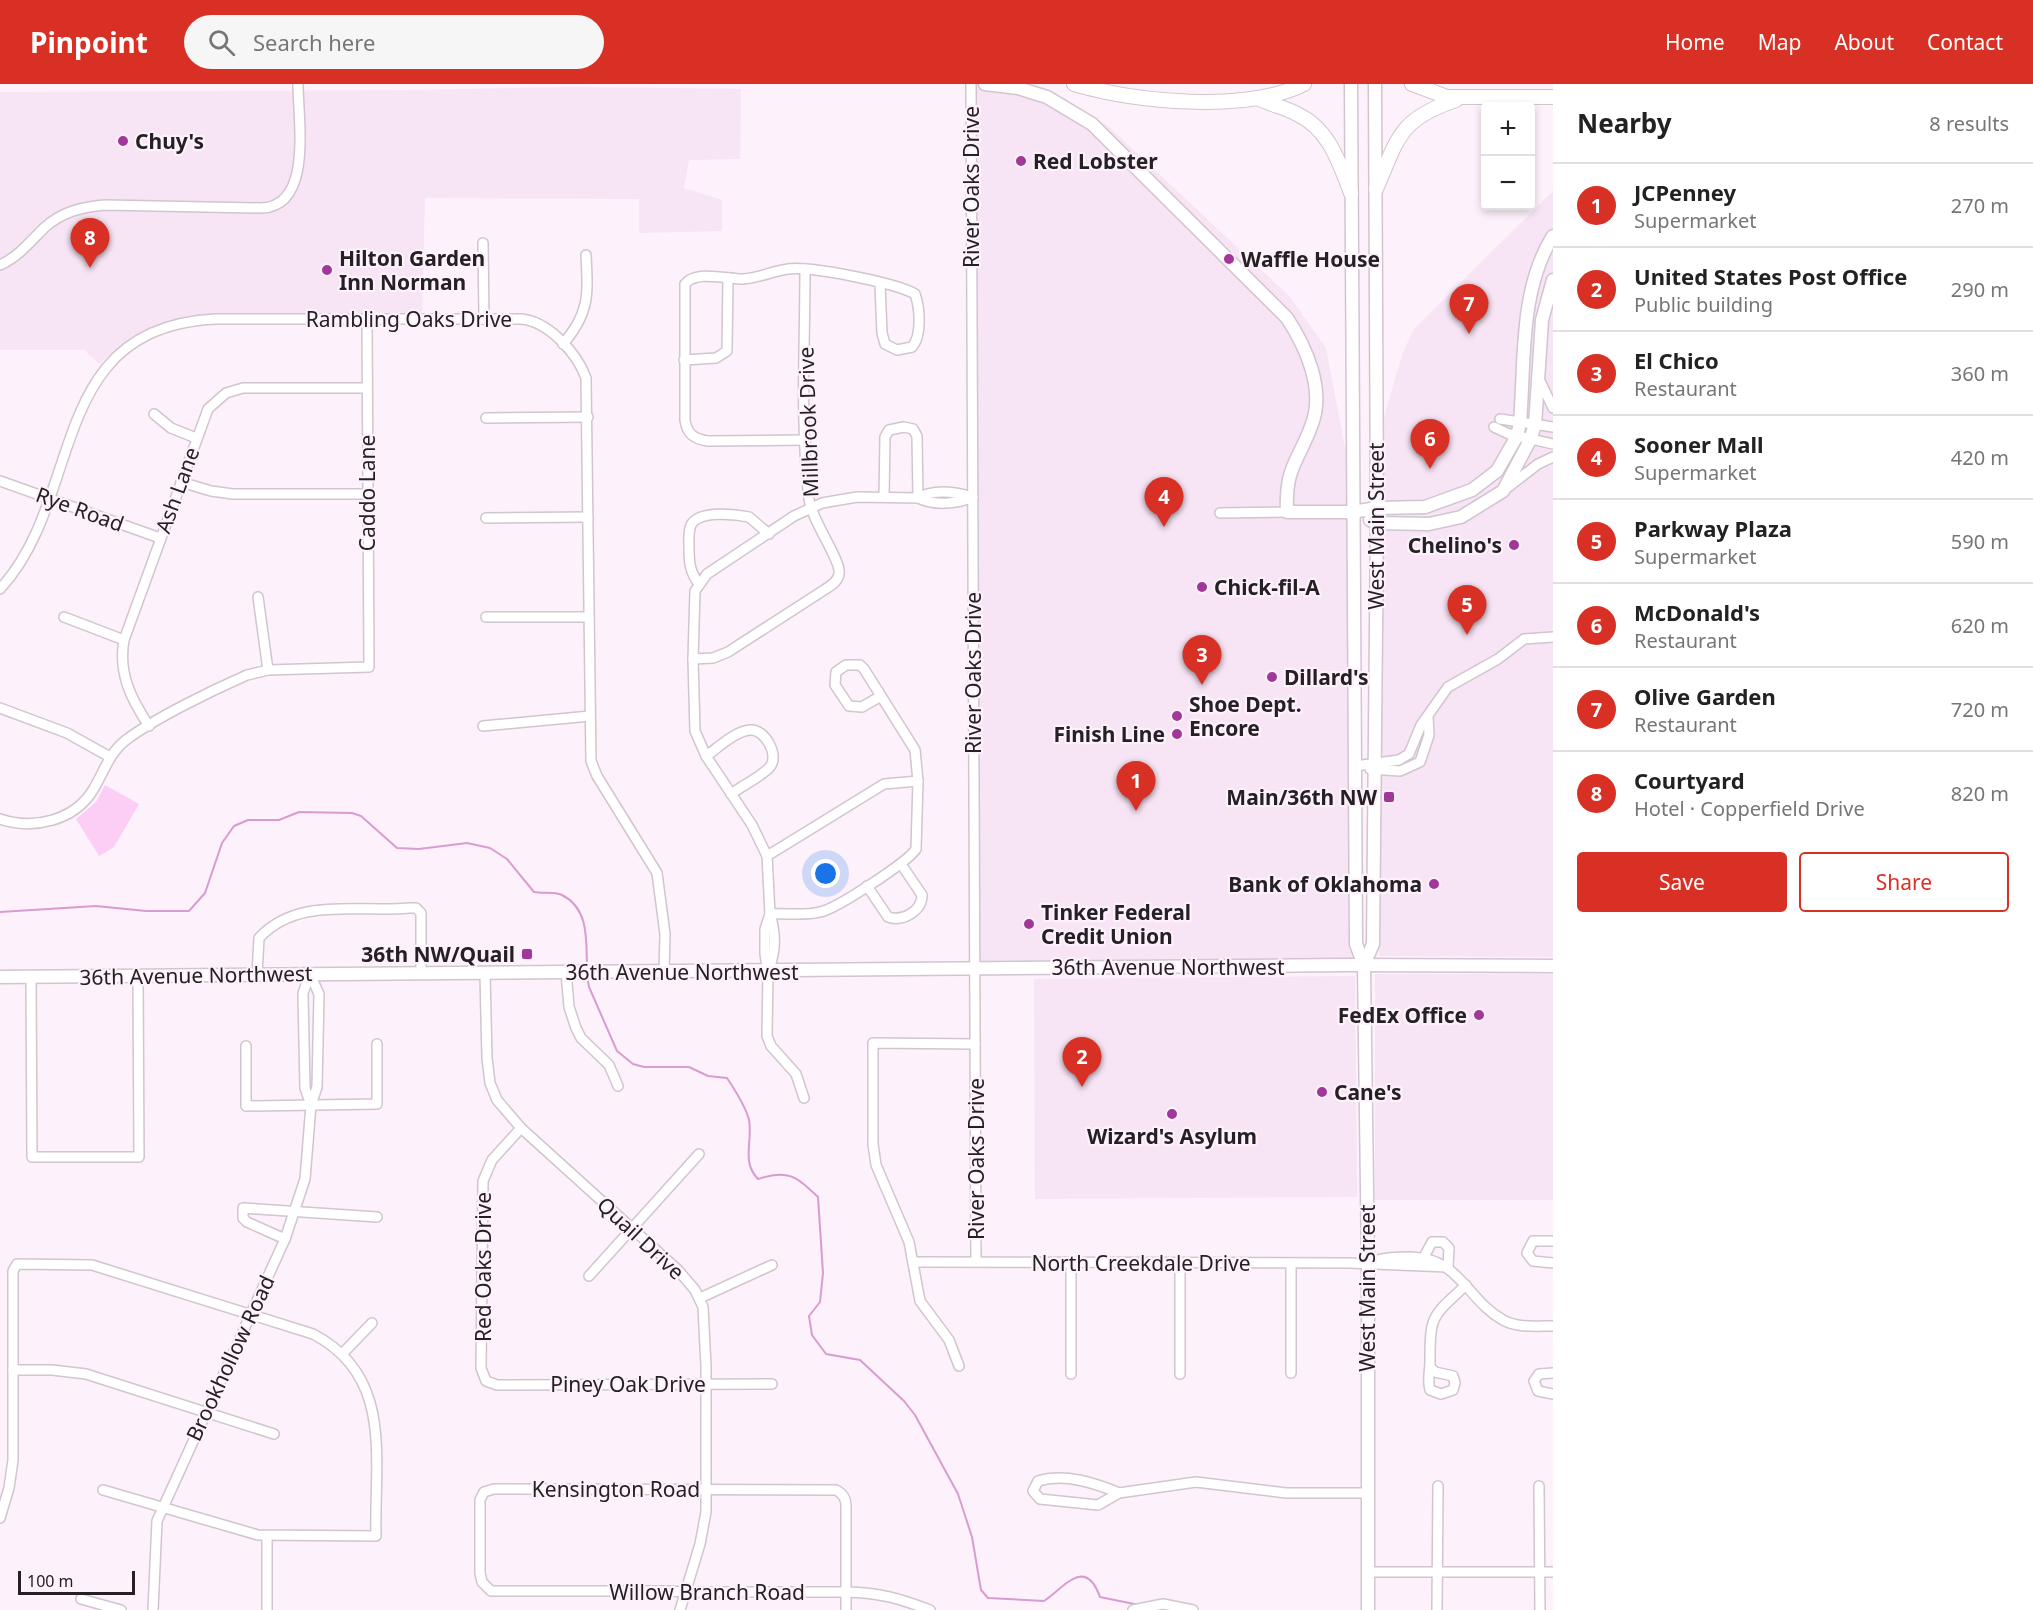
<!DOCTYPE html>
<html lang="en">
<head>
<meta charset="utf-8">
<style>
	body { margin:0; font-family:"Noto Sans",sans-serif; background:#f6f6f6; color:#222 }
	.controls { position:absolute; right:18px; top:18px; display:grid; overflow:hidden; border-radius:6px; box-shadow:0 3px 9px #0003 }
	.controls button { width:54px; height:54px; display:grid; place-items:center; padding:0; border:0; border-bottom:2px solid #e0e0e0; background:#fff; color:#222; font:30px sans-serif }
	.scale { position:absolute; left:18px; bottom:15px; width:117px; box-sizing:border-box; padding-left:6px; border:3px solid #252024; border-top:0; font-size:16px; line-height:21px; white-space:nowrap; color:#252024; -webkit-text-stroke:4px #fdf1fb; paint-order:stroke }
	.you { position:absolute; left:826px; top:790px; width:21px; height:21px; margin:-15px; border:4px solid #fff; border-radius:50%; background:#1a73e8; box-shadow:0 0 0 9px #1a73e833 }
	.badge { display:grid; place-items:center; width:39px; height:39px; border-radius:50%; background:#d93025; color:#fff; font-size:20px; font-weight:700 }
	.pin { position:absolute; translate:-50% -50px; filter:drop-shadow(0 2px 3px #0008) }
	.pin::after { content:''; position:absolute; top:32px; width:21px; height:18px; background:inherit; clip-path:polygon(0 0,100% 0,50% 100%) }
	.list { margin:0; padding:0; list-style:none }
	h2 { display:flex; justify-content:space-between; align-items:center; height:78px; margin:0; padding:0 24px; font-size:26px }
	h2 small { font-size:20px; font-weight:400; color:#767676 }
	.list li { display:grid; grid-template-columns:39px 1fr auto; gap:18px; align-items:center; box-sizing:border-box; height:84px; padding:0 24px; border-top:2px solid #e0e0e0 }
	.list b { display:block; font-size:22px; white-space:nowrap }
	.list p { margin:0; font-size:20px; white-space:nowrap; color:#767676 }
	.list em { font-size:20px; font-style:normal; color:#767676 }
	.actions { display:flex; gap:12px; padding:18px 24px }
	.actions a { flex:1; padding:14px 0; border:2px solid #d93025; border-radius:6px; text-align:center; font-size:21px; color:#d93025 }
	.actions .main { background:#d93025; color:#fff }
	.icon { flex:none; width:33px; height:33px; fill:none; stroke:currentColor; stroke-width:2; stroke-linecap:round; stroke-linejoin:round }
	.map { position:relative; flex:none; width:1553px; height:1526px; overflow:hidden }
	header { display:flex; align-items:center; gap:36px; box-sizing:border-box; height:84px; padding:0 30px; background:#d93025; color:#fff }
	header strong { font-size:28px }
	nav { display:flex; gap:33px; margin-inline-start:auto; font-size:21px }
	.search { width:420px; height:54px; background:#f6f6f6; display:flex; align-items:center; gap:15px; box-sizing:border-box; padding:0 21px; border-radius:33px; color:#767676; font-size:22px }
	main { display:flex }
	aside { flex:1; background:#fff }
	.map>svg:first-child { display:block }
	.built { fill:#f7e4f4 }
	.green { fill:#fccef5 }
	.lines { fill:none; stroke-linecap:round; stroke-linejoin:round }
	.stream { stroke:#d99cd1; stroke-width:2 }
	.minor-casing { stroke:#d1c5cf; stroke-width:12 }
	.major-casing { stroke:#d1c5cf; stroke-width:15 }
	.highway-casing { stroke:#d1c5cf; stroke-width:16 }
	.minor { stroke:#fff; stroke-width:9 }
	.major { stroke:#fff; stroke-width:12 }
	.highway { stroke:#fff; stroke-width:14 }
	.poi-dot { fill:#a13798; stroke:#fdf1fb; stroke-width:2 }
	.labels { text-anchor:middle; dominant-baseline:central; stroke-width:4.5; stroke-linejoin:round; paint-order:stroke }
	.poi-label { font-size:21px; font-weight:bold; fill:#252024; stroke:#fdf1fb; text-anchor:start }
	.street-label { font-size:21px; fill:#252024; stroke:#fdf1fb }
</style>
</head>
<body>
<header>
<strong>Pinpoint</strong>
<div class="search"><svg class="icon" aria-label="search" viewBox="0 0 24 24"><circle cx="10" cy="10" r="6"/><path d="M15 15l6 6"/></svg>Search here</div>
<nav><a>Home</a><a>Map</a><a>About</a><a>Contact</a></nav>
</header>
<main>
<div class="map">
<svg width="1553" height="1526" viewBox="0 0 1553 1526">
	<rect width="100%" height="100%" fill="#fdf1fb"/>
	<g class="built">
		<path d="M974 0H1021L1053 8 1108 42 1290 213 1326 264 1346 369 1356 516 1352 683 1355 874 976 877Z"/>
		<path d="M569 3 741 5 740 75 689 76 684 104 722 116V147L639 149V115L425 114 422 231 215 230 170 236 134 252 99 280 84 266H0V8L412 6Z"/>
		<path d="M1553 107V873L1379 872 1382 340 1403 268 1414 245Z"/>
		<rect x="1375" y="890" width="178" height="226"/>
		<path d="M1355 892 1357 1113 1035 1115 1034 895Z"/>
	</g>
	<path class="green" d="M105 701 139 720 114 763 99 772 76 735 96 718Z"/>
	<g class="lines">
		<g class="stream">
			<path d="M0 828 96 822 146 827H189L205 809 222 759 234 742 248 736H279L299 728 352 729 361 732 397 764 419 765 467 759 490 764 507 775 534 808C543 810 554 807 562 811 590 825 586 858 587 884"/>
			<path d="M587 893 589 903 617 967 633 980 644 983H689L708 992 727 994C735 1006 746 1023 749 1036 753 1057 741 1078 758 1095 788 1085 796 1092 818 1113L823 1189 820 1218 809 1232 812 1251 826 1270 860 1276 904 1317 915 1331 958 1410 972 1453 981 1506 988 1514 1044 1517C1063 1505 1085 1471 1100 1513L1139 1521"/>
		</g>
		<g class="minor-casing">
			<g id="minor">
				<path d="M971 0 976 1178"/>
				<path d="M483 159 484 235"/>
				<path d="M0 181C18 173 30 158 44 144 61 128 82 123 105 121L262 124C313 122 298 36 298 0"/>
				<path d="M563 260C590 229 588 210 586 171"/>
				<path d="M684 276 716 274 727 267 728 194"/>
				<path d="M1540 297 1553 324"/>
				<path d="M154 330 171 344 196 354"/>
				<path d="M486 334 588 333"/>
				<path d="M1500 335 1553 343"/>
				<path d="M1494 343 1509 350 1553 360"/>
				<path d="M806 356 708 357C694 355 687 350 685 336V200C696 186 727 195 743 195 759 194 773 187 788 185 811 182 896 199 915 210 920 224 922 252 912 263L897 266 885 260 882 249 880 200"/>
				<path d="M0 397 160 454"/>
				<path d="M181 398 211 407 233 410H367"/>
				<path d="M1507 404 1538 380 1553 373"/>
				<path d="M884 413 885 353 889 346 904 343 913 345 917 352 918 414"/>
				<path d="M918 414C935 404 956 408 973 413"/>
				<path d="M1220 429 1287 428"/>
				<path d="M486 434 588 433"/>
				<path d="M699 500C690 488 689 479 689 464 689 457 688 448 691 441 699 426 735 430 749 433L769 450"/>
				<path d="M0 505C86 412 45 243 216 235H521C548 237 577 269 586 294L591 677 597 692 657 789 665 850 664 888"/>
				<path d="M258 513 268 586"/>
				<path d="M64 533 124 556"/>
				<path d="M486 533H589"/>
				<path d="M693 575 713 574 728 568 824 506C830 502 838 498 839 490 842 477 812 438 809 415 800 342 805 259 805 185"/>
				<path d="M0 624 67 649 110 673"/>
				<path d="M149 642C131 615 118 589 124 556L208 325 226 309 243 304H367"/>
				<path d="M483 642 590 632"/>
				<path d="M706 672C718 664 735 647 750 646 764 644 781 672 769 684 759 694 743 701 731 710"/>
				<path d="M1355 682 1399 676 1409 670 1421 641 1448 603 1498 575 1524 555 1553 553"/>
				<path d="M1370 685 1400 687 1420 678 1429 651 1428 633"/>
				<path d="M0 735C33 746 74 737 93 706 104 688 109 669 126 656 155 634 213 606 247 591L268 586 369 583 367 236"/>
				<path d="M767 772 884 700 918 697"/>
				<path d="M867 802 888 833C903 838 922 827 922 811L901 780"/>
				<path d="M770 830C786 829 805 832 820 828 836 825 908 778 916 765L918 697 915 666 864 585 860 581H846L836 588 835 601 849 622 862 623 881 612"/>
				<path d="M769 885C776 866 776 850 770 830"/>
				<path d="M566 888 569 923 576 944 581 954 609 981 618 1002"/>
				<path d="M310 890 303 909 305 1004 311 1021"/>
				<path d="M485 890 487 974 490 999 497 1016 521 1044 678 1186 695 1206 703 1223 706 1282V1428L700 1460 680 1526"/>
				<path d="M257 891 259 854C298 812 359 829 409 824H416L421 829V890"/>
				<path d="M31 892 32 1073H139L138 892"/>
				<path d="M246 962V1022L377 1020V960"/>
				<path d="M804 1014 796 990 771 962 767 952 768 888 765 870V845L770 830 767 772 752 741 706 672 695 647 693 575 695 507 707 490 794 432 822 419 857 413 918 414C935 422 956 420 973 413"/>
				<path d="M521 1044 492 1076 483 1097 481 1284 486 1297 497 1301 772 1300"/>
				<path d="M285 1155 247 1138 243 1134V1124L377 1133"/>
				<path d="M1553 1157H1533L1527 1169 1533 1177 1553 1179"/>
				<path d="M1424 1173 1432 1158H1443L1449 1164 1448 1183"/>
				<path d="M913 1178 1349 1179 1448 1183"/>
				<path d="M1370 1178C1384 1173 1396 1173 1411 1173 1460 1174 1467 1216 1503 1236 1517 1244 1537 1242 1553 1242"/>
				<path d="M1180 1179V1290"/>
				<path d="M1291 1179V1289"/>
				<path d="M589 1192 699 1070"/>
				<path d="M700 1214 772 1181"/>
				<path d="M342 1270 372 1239"/>
				<path d="M959 1282 949 1256 920 1217 909 1158 876 1081 873 1060V959L975 960"/>
				<path d="M1430 1283 1435 1288 1453 1292 1455 1299 1453 1306 1441 1310 1430 1306C1427 1296 1430 1287 1430 1277 1430 1230 1432 1233 1466 1201"/>
				<path d="M13 1286H52L86 1290 274 1350"/>
				<path d="M1553 1289 1539 1290 1534 1297 1538 1307 1553 1310"/>
				<path d="M1071 1290V1179"/>
				<path d="M1539 1402 1540 1526"/>
				<path d="M1119 1409C1095 1399 1065 1389 1038 1397L1033 1407 1040 1415 1098 1421 1119 1409 1196 1398 1286 1409H1368"/>
				<path d="M0 1434 9 1404 13 1376V1187L17 1180 92 1181 313 1250C394 1292 374 1375 376 1452L258 1451 103 1406"/>
				<path d="M267 1452V1526"/>
				<path d="M1368 1488H1553"/>
				<path d="M81 1515 121 1526"/>
				<path d="M153 1526 157 1437 285 1155 305 1095 311 1021 317 1003 319 910 310 890"/>
				<path d="M846 1526C846 1512 846 1499 846 1486V1423C846 1415 844 1410 836 1406L494 1405 484 1408 480 1416V1489L482 1498 491 1507H667L686 1508H846C881 1509 898 1514 930 1526"/>
				<path d="M1133 1526 1163 1520 1193 1526"/>
				<path d="M1437 1526 1438 1402"/>
			</g>
		</g>
		<g class="major-casing">
			<g id="major">
				<path d="M985 0 1018 4 1047 13 1092 40 1287 234C1306 263 1325 305 1312 340 1298 379 1285 382 1287 428H1352L1377 424 1425 423 1472 406 1497 387 1517 352 1520 339C1525 278 1519 206 1553 152"/>
				<path d="M1351 0 1356 860 1364 881 1368 1179V1526"/>
				<path d="M1370 436 1377 439 1429 440 1461 433 1503 407 1530 356 1535 341 1542 236 1553 196"/>
				<path d="M1364 881 1373 860 1377 439 1375 0"/>
				<path d="M0 893 1347 881 1553 882"/>
			</g>
		</g>
		<g class="highway-casing">
			<g id="highway">
				<path d="M1074 0C1136 18 1246 29 1304 0"/>
				<path d="M1412 0 1447 13H1553"/>
				<path d="M1258 14C1271 21 1284 23 1297 30 1329 45 1339 78 1351 109"/>
				<path d="M1376 105C1398 54 1399 35 1456 16"/>
			</g>
		</g>
		<use href="#minor" class="minor"/>
		<use href="#major" class="major"/>
		<use href="#highway" class="highway"/>
	</g>
	<g class="poi-dot">
		<circle cx="123" cy="57" r="6"/>
		<circle cx="1021" cy="77" r="6"/>
		<circle cx="1229" cy="175" r="6"/>
		<circle cx="327" cy="186" r="6"/>
		<circle cx="1514" cy="461" r="6"/>
		<circle cx="1202" cy="503" r="6"/>
		<circle cx="1272" cy="593" r="6"/>
		<circle cx="1177" cy="632" r="6"/>
		<circle cx="1177" cy="650" r="6"/>
		<rect x="1383" y="707" width="12" height="12" rx="3"/>
		<circle cx="1434" cy="800" r="6"/>
		<circle cx="1029" cy="840" r="6"/>
		<rect x="521" y="864" width="12" height="12" rx="3"/>
		<circle cx="1479" cy="931" r="6"/>
		<circle cx="1322" cy="1008" r="6"/>
		<circle cx="1172" cy="1030" r="6"/>
	</g>
	<g class="labels">
		<g class="poi-label">
			<text x="135" y="57">Chuy's</text>
			<text x="1033" y="77">Red Lobster</text>
			<text x="339" y="174">Hilton Garden<tspan x="339" dy="24">Inn Norman</tspan></text>
			<text x="1241" y="175">Waffle House</text>
			<text x="1502" y="461" text-anchor="end">Chelino's</text>
			<text x="1214" y="503">Chick-fil-A</text>
			<text x="1284" y="593">Dillard's</text>
			<text x="1189" y="620">Shoe Dept.<tspan x="1189" dy="24">Encore</tspan></text>
			<text x="1165" y="650" text-anchor="end">Finish Line</text>
			<text x="1377" y="713" text-anchor="end">Main/36th NW</text>
			<text x="1422" y="800" text-anchor="end">Bank of Oklahoma</text>
			<text x="1041" y="828">Tinker Federal<tspan x="1041" dy="24">Credit Union</tspan></text>
			<text x="515" y="870" text-anchor="end">36th NW/Quail</text>
			<text x="1467" y="931" text-anchor="end">FedEx Office</text>
			<text x="1334" y="1008">Cane's</text>
			<text x="1172" y="1052" text-anchor="middle">Wizard's Asylum</text>
		</g>
		<g class="street-label">
			<text transform="translate(971 103) rotate(-90)">River Oaks Drive</text>
			<text x="409" y="235">Rambling Oaks Drive</text>
			<text transform="translate(808 338) rotate(-92)">Millbrook Drive</text>
			<text transform="translate(177 406) rotate(-70)">Ash Lane</text>
			<text transform="translate(367 409) rotate(-90)">Caddo Lane</text>
			<text transform="translate(80 425) rotate(20)">Rye Road</text>
			<text transform="translate(1376 442) rotate(-90)">West Main Street</text>
			<text transform="translate(973 589) rotate(-90)">River Oaks Drive</text>
			<text x="1168" y="883">36th Avenue Northwest</text>
			<text x="682" y="888">36th Avenue Northwest</text>
			<text transform="translate(196 891) rotate(-1)">36th Avenue Northwest</text>
			<text transform="translate(976 1075) rotate(-90)">River Oaks Drive</text>
			<text transform="translate(641 1154) rotate(43)">Quail Drive</text>
			<text x="1141" y="1179">North Creekdale Drive</text>
			<text transform="translate(483 1183) rotate(-90)">Red Oaks Drive</text>
			<text transform="translate(1367 1204) rotate(-90)">West Main Street</text>
			<text transform="translate(230 1274) rotate(-65)">Brookhollow Road</text>
			<text x="628" y="1300">Piney Oak Drive</text>
			<text x="616" y="1405">Kensington Road</text>
			<text x="707" y="1508">Willow Branch Road</text>
		</g>
	</g>
</svg>
<div class="controls">
<button>+</button>
<button>−</button>
</div>
<div class="scale">100 m</div>
<div class="you"></div>
<div class="pin badge" style="left:1136px;top:727px">1</div>
<div class="pin badge" style="left:1082px;top:1003px">2</div>
<div class="pin badge" style="left:1202px;top:601px">3</div>
<div class="pin badge" style="left:1164px;top:443px">4</div>
<div class="pin badge" style="left:1467px;top:551px">5</div>
<div class="pin badge" style="left:1430px;top:385px">6</div>
<div class="pin badge" style="left:1469px;top:250px">7</div>
<div class="pin badge" style="left:90px;top:184px">8</div>
</div>
<aside>
<h2>Nearby<small>8 results</small></h2>
<ul class="list">
<li><span class="badge">1</span><div><b>JCPenney</b><p>Supermarket</p></div><em>270 m</em></li>
<li><span class="badge">2</span><div><b>United States Post Office</b><p>Public building</p></div><em>290 m</em></li>
<li><span class="badge">3</span><div><b>El Chico</b><p>Restaurant</p></div><em>360 m</em></li>
<li><span class="badge">4</span><div><b>Sooner Mall</b><p>Supermarket</p></div><em>420 m</em></li>
<li><span class="badge">5</span><div><b>Parkway Plaza</b><p>Supermarket</p></div><em>590 m</em></li>
<li><span class="badge">6</span><div><b>McDonald's</b><p>Restaurant</p></div><em>620 m</em></li>
<li><span class="badge">7</span><div><b>Olive Garden</b><p>Restaurant</p></div><em>720 m</em></li>
<li><span class="badge">8</span><div><b>Courtyard</b><p>Hotel · Copperfield Drive</p></div><em>820 m</em></li>
</ul>
<div class="actions"><a class="main">Save</a><a>Share</a></div>
</aside>
</main>
</body>
</html>
